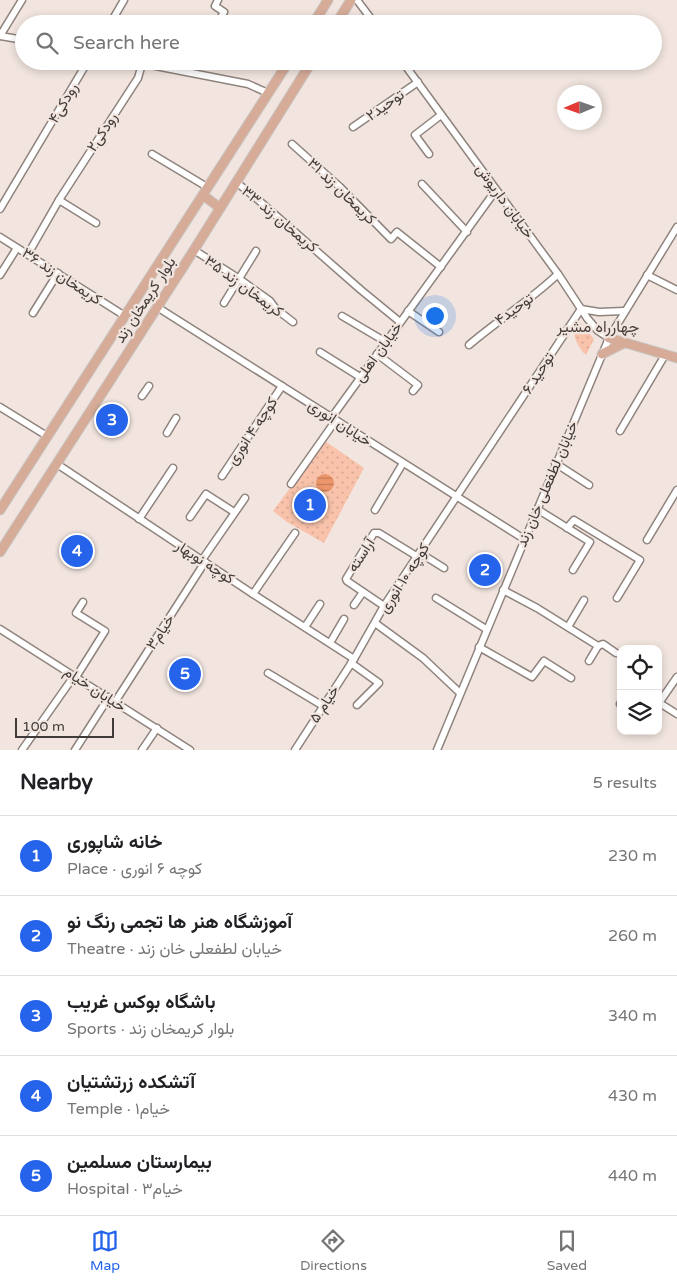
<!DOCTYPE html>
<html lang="en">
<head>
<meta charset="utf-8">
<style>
	body { margin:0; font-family:"Varela Round",Vazirmatn,sans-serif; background:#f2f2f2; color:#202124 }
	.controls { position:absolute; right:15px; bottom:15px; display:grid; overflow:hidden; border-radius:10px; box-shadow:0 2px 8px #0003 }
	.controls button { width:45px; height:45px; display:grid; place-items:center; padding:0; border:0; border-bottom:1px solid #e0e0e0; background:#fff; color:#202124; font:25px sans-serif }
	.compass { position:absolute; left:557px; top:85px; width:45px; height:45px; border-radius:50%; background:#fff; box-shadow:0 2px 8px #0003; rotate:268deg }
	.scale { position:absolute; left:15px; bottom:12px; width:99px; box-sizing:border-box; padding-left:5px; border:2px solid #403b38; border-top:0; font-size:14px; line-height:18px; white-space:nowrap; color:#403b38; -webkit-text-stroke:4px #f2e5df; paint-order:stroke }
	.you { position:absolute; left:434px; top:315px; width:18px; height:18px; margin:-12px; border:4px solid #fff; border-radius:50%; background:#1a73e8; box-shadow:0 0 0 8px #1a73e833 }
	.badge { display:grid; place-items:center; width:32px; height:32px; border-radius:50%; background:#2563eb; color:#fff; font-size:16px; font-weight:700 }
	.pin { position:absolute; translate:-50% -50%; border:2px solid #fff; box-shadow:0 1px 5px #0006 }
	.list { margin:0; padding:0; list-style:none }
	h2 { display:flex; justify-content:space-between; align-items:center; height:65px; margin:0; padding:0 20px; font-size:21px }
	h2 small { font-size:16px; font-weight:400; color:#757577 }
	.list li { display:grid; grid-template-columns:32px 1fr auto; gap:15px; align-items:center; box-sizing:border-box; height:80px; padding:0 20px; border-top:1px solid #e0e0e0 }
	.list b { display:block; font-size:19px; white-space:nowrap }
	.list p { margin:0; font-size:16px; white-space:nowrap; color:#757577 }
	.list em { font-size:16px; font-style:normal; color:#757577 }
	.icon { flex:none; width:28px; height:28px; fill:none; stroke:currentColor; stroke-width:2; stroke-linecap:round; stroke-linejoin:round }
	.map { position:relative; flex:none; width:677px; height:750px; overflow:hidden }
	.search { position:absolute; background:#fff; box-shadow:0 2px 8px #0003; left:15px; right:15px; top:15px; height:55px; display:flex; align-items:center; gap:12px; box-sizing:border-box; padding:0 18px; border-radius:28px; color:#757577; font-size:19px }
	.sheet { height:465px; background:#fff }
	nav { display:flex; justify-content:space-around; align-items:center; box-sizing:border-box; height:70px; border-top:1px solid #e0e0e0; background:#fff; font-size:14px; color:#757577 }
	nav a { display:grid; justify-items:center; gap:2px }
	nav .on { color:#2563eb }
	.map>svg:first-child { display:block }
	.park { fill:url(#park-dots) }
	.water { fill:url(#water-rules) }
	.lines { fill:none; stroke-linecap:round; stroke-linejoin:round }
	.minor-casing { stroke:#8f837d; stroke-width:9 }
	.major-casing { stroke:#cac8c7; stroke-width:11 }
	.minor { stroke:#fff; stroke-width:6 }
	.major { stroke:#d6ac98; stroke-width:9 }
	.labels { text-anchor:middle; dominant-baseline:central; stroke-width:4.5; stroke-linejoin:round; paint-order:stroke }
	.street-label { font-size:15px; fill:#403b38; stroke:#f2e5df }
	.neighbourhood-label { font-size:16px; fill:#493f3a; stroke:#f2e5df }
</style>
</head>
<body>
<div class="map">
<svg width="677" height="750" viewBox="0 0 677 750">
	<defs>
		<pattern id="park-dots" width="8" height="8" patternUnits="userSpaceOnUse" patternTransform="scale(1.25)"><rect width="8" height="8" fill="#f9c3ab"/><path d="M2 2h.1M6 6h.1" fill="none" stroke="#d6a894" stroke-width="1.8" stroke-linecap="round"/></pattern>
		<pattern id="water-rules" width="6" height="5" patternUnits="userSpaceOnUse" patternTransform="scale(1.25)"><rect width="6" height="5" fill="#ed956b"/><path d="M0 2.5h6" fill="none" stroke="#c17b59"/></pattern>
	</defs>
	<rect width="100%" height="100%" fill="#f2e5df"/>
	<g class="park">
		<path d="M578 320 594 339 586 355C577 347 569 330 578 320Z"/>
		<path d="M325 441 364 468 324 543 287 522 273 511Z"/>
	</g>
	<circle class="water" cx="325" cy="483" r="9"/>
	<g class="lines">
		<g class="minor-casing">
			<g id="minor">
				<path d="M357 0 375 24"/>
				<path d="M110 24 124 0"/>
				<path d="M217 24 224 12 215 6 218 0"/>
				<path d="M0 36 22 0"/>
				<path d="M0 36 24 40"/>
				<path d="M130 61 248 84 268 93"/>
				<path d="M402 61 558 274 587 318 598 331 609 338"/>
				<path d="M189 72 195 61"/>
				<path d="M353 127 418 82"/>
				<path d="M292 144 340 187 391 239 397 232 441 267"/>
				<path d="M152 154 207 187"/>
				<path d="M429 154 415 135 441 115"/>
				<path d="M236 182 256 198 361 290 400 322"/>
				<path d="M422 184 467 232"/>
				<path d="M59 200 96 223"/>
				<path d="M0 209 88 61"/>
				<path d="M0 237 125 316"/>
				<path d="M194 250 238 278 270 301 276 309 293 322"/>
				<path d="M28 254 59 200 138 78 142 64"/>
				<path d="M0 275 17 248"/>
				<path d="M647 275 677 290"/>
				<path d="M224 303 256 251"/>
				<path d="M157 307 524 539"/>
				<path d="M408 311 439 332"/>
				<path d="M33 313 58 273"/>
				<path d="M342 316 386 342"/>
				<path d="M469 345C498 320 531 300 558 274"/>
				<path d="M320 352 360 377"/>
				<path d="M377 354 418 385 413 391"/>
				<path d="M142 396 149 386"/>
				<path d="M0 407 47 436"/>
				<path d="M332 417 496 190"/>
				<path d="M620 431 665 355"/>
				<path d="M167 433 176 418"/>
				<path d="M555 463 589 485"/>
				<path d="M57 464 253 594 354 659"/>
				<path d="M222 476 282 386"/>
				<path d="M291 484 336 420"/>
				<path d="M537 509 590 542 573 570"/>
				<path d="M375 510 403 463"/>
				<path d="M190 517 206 494 234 512"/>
				<path d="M139 519 173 468"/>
				<path d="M567 528 574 520 640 560 617 598"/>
				<path d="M647 540 677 490"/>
				<path d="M420 553 444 568"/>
				<path d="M202 560 245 498"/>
				<path d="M503 590 537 608 598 646 603 644 616 653"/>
				<path d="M253 594 295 533"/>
				<path d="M436 598 486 629"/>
				<path d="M354 605 363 592"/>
				<path d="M384 606 347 581 346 579 374 533H379L418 557"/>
				<path d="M375 623 423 658 460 693"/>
				<path d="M305 627 320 604"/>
				<path d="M568 627 584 600"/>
				<path d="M0 629 190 750"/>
				<path d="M330 643 344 619"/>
				<path d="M479 647 532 677 544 661 571 678"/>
				<path d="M589 661 598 646"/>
				<path d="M351 663 379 683 357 705"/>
				<path d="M268 673 323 706"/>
				<path d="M76 677 105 631 76 613 83 602"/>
				<path d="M115 702 205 562"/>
				<path d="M658 702 677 714"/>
				<path d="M659 703 677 677"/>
				<path d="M620 704 621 703"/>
				<path d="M22 750 74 676"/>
				<path d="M75 750 109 697"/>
				<path d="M142 750 157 728"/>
				<path d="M295 750 354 659 384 606 581 309 599 312 624 311"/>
				<path d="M437 750 609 338 677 227"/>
			</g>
		</g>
		<g class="major-casing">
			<g id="major">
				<path d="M313 24 328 0"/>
				<path d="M336 24 351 0"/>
				<path d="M203 195 220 208"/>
				<path d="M609 338 677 358"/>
				<path d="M602 354 624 343"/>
				<path d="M0 510 289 61"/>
				<path d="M0 552 194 250 312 61"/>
			</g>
		</g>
		<use href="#minor" class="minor"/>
		<use href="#major" class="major"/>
	</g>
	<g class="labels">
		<g class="street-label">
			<text transform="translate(63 103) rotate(-60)">رودکی۴</text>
			<text transform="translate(385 105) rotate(-35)">توحید۲</text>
			<text transform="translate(102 132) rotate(-57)">رودکی۲</text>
			<text transform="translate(342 191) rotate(44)">کریمخان زند ۳۱</text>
			<text transform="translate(505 201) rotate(54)">خیابان داریوش</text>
			<text transform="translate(280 219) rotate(40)">کریمخان زند ۳۳</text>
			<text transform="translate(62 276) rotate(33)">کریمخان زند ۳۶</text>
			<text transform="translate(244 286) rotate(36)">کریمخان زند ۳۵</text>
			<text transform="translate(145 300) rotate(-57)">بلوار کریمخان زند</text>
			<text transform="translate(514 309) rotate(-36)">توحید۴</text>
			<text transform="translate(378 352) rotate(-54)">خیابان اهلی</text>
			<text transform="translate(538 373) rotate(-57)">۶ توحید</text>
			<text transform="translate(340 423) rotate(33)">خیابان انوری</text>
			<text transform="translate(252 431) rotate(-56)">کوچه ۴ انوری</text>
			<text transform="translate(547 484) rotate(-67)">خیابان لطفعلی خان زند</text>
			<text transform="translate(361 555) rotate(-57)">آراسته</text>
			<text transform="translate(205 562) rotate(33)">کوچه نوبهار</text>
			<text transform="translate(404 578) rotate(-57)">کوچه ۱۰ انوری</text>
			<text transform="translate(160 632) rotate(-57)">خیام۳</text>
			<text transform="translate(95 689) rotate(33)">خیابان خیام</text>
			<text transform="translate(324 704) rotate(-57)">۵ خیام</text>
		</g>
		<g class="neighbourhood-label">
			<text x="598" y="327">چهارراه مشیر</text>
		</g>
	</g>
</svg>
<div class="controls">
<button><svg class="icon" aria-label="locate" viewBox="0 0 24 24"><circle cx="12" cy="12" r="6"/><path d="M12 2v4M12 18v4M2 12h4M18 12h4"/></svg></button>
<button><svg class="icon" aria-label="layers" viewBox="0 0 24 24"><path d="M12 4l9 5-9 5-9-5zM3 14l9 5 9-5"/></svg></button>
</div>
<svg class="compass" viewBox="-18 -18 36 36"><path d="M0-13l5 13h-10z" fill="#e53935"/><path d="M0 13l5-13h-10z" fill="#757577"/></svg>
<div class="scale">100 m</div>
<div class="you"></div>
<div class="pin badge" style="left:310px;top:505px">1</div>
<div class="pin badge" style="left:485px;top:570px">2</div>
<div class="pin badge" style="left:112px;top:420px">3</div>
<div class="pin badge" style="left:77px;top:551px">4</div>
<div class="pin badge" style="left:185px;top:674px">5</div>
<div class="search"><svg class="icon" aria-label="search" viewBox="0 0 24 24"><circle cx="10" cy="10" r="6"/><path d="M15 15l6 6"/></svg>Search here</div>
</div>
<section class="sheet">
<h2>Nearby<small>5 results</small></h2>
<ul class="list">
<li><span class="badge">1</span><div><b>خانه شاپوری</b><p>Place · کوچه ۶ انوری</p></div><em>230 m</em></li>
<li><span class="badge">2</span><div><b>آموزشگاه هنر ها تجمی رنگ نو</b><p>Theatre · خیابان لطفعلی خان زند</p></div><em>260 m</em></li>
<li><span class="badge">3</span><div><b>باشگاه بوکس غریب</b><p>Sports · بلوار کریمخان زند</p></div><em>340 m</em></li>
<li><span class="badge">4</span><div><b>آتشکده زرتشتیان</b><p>Temple · ۱خیام</p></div><em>430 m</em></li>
<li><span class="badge">5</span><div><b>بیمارستان مسلمین</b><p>Hospital · خیام۳</p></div><em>440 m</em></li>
</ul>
</section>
<nav>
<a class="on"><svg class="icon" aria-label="map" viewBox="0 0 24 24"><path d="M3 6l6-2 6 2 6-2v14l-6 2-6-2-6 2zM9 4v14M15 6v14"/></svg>Map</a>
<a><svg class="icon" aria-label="directions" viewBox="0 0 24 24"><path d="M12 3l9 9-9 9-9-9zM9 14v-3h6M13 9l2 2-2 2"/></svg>Directions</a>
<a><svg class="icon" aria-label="saved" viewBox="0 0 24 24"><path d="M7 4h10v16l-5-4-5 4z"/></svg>Saved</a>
</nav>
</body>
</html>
